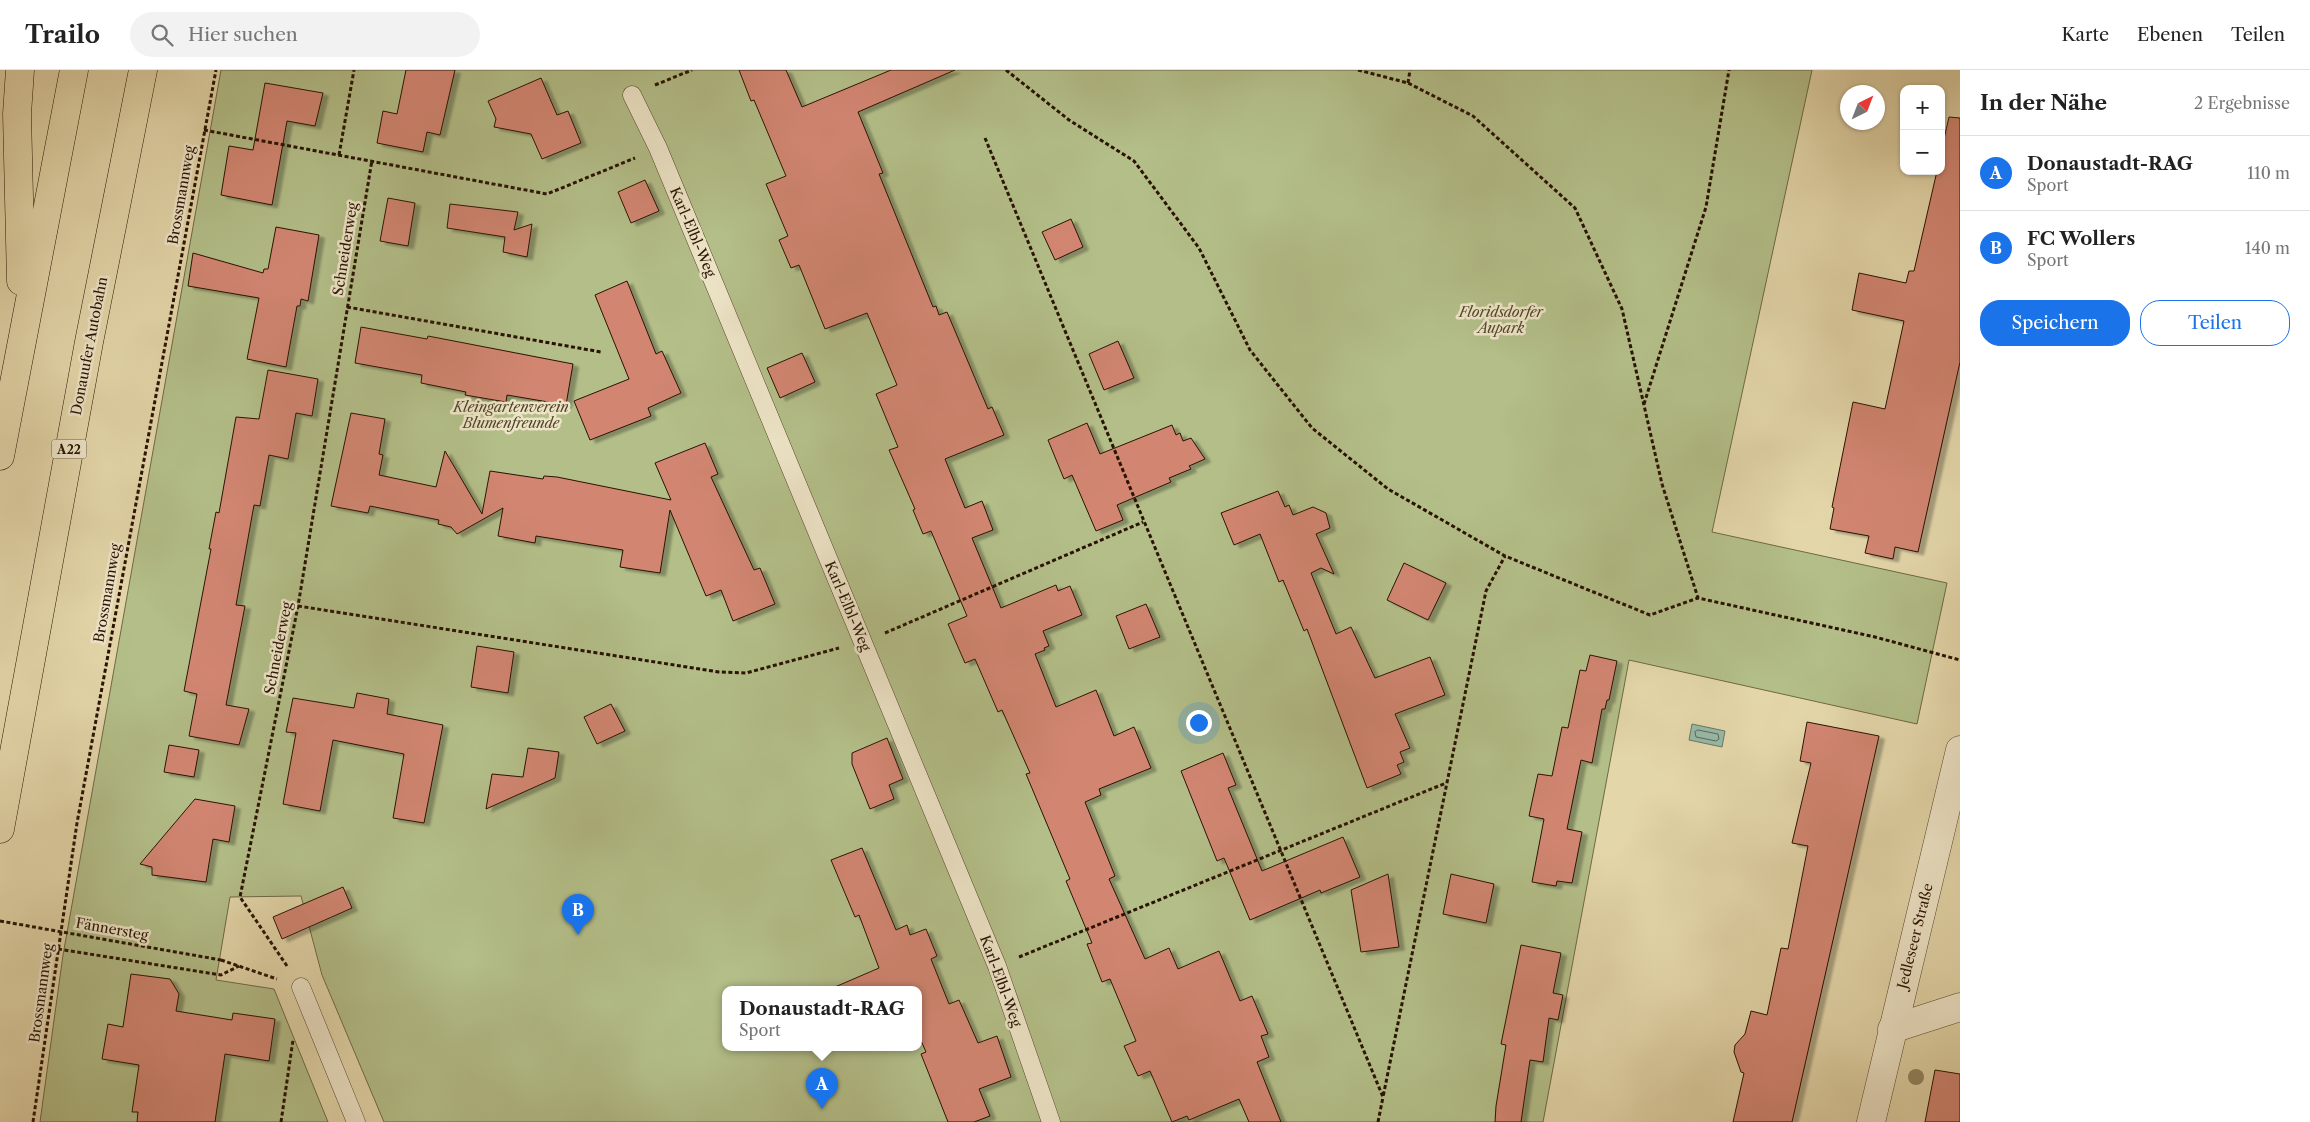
<!DOCTYPE html>
<html lang="de">
<head>
<meta charset="utf-8">
<style>
	body { margin:0; font-family:"Libre Caslon Text",serif; background:#f2f2f2; color:#222 }
	.controls { position:absolute; right:15px; top:15px; display:grid; overflow:hidden; border-radius:10px; box-shadow:0 1px 4px #0004 }
	.controls button { width:45px; height:45px; display:grid; place-items:center; padding:0; border:0; border-bottom:1px solid #e0e0e0; background:#fff; color:#222; font:25px sans-serif }
	.compass { position:absolute; left:1840px; top:15px; width:45px; height:45px; border-radius:50%; background:#fff; box-shadow:0 1px 4px #0004; rotate:42deg }
	.you { position:absolute; left:1198px; top:652px; width:18px; height:18px; margin:-12px; border:4px solid #fff; border-radius:50%; background:#1a73e8; box-shadow:0 0 0 8px #1a73e833 }
	.badge { display:grid; place-items:center; width:32px; height:32px; border-radius:50%; background:#1a73e8; color:#fff; font-size:16px; font-weight:700 }
	.pin { position:absolute; translate:-50% -41px; filter:drop-shadow(0 1px 2px #0008) }
	.pin::after { content:''; position:absolute; top:26px; width:18px; height:15px; background:inherit; clip-path:polygon(0 0,100% 0,50% 100%) }
	.popup { position:absolute; left:722px; top:916px; width:200px; height:65px; box-sizing:border-box; display:grid; place-content:center; border-radius:10px; background:#fff; filter:drop-shadow(0 1px 4px #0005); font-size:16px; white-space:nowrap; color:#767676 }
	.popup b { font-size:19px; color:#222 }
	.popup::after { content:''; position:absolute; left:50%; top:100%; margin-left:-10px; border:10px solid transparent; border-top-color:#fff }
	.list { margin:0; padding:0; list-style:none }
	h2 { display:flex; justify-content:space-between; align-items:center; height:65px; margin:0; padding:0 20px; font-size:21px }
	h2 small { font-size:16px; font-weight:400; color:#767676 }
	.list li { display:grid; grid-template-columns:32px 1fr auto; gap:15px; align-items:center; box-sizing:border-box; height:75px; padding:0 20px; border-top:1px solid #e0e0e0 }
	.list b { display:block; font-size:19px; white-space:nowrap }
	.list p { margin:0; font-size:16px; white-space:nowrap; color:#767676 }
	.list em { font-size:16px; font-style:normal; color:#767676 }
	.actions { display:flex; gap:10px; padding:15px 20px }
	.actions a { flex:1; padding:11px 0; border:1px solid #1a73e8; border-radius:20px; text-align:center; font-size:18px; color:#1a73e8 }
	.actions .main { background:#1a73e8; color:#fff }
	.icon { flex:none; width:28px; height:28px; fill:none; stroke:currentColor; stroke-width:2; stroke-linecap:round; stroke-linejoin:round }
	.map { position:relative; flex:none; width:1960px; height:1052px; overflow:hidden }
	header { display:flex; align-items:center; gap:30px; box-sizing:border-box; height:70px; padding:0 25px; background:#fff; border-bottom:1px solid #e0e0e0 }
	header strong { font-size:24px }
	nav { display:flex; gap:28px; margin-inline-start:auto; font-size:18px }
	.search { width:350px; height:45px; background:#f2f2f2; display:flex; align-items:center; gap:12px; box-sizing:border-box; padding:0 18px; border-radius:28px; color:#767676; font-size:19px }
	main { display:flex }
	aside { flex:1; background:#fff }
	.map>svg:first-child { display:block }
	.green { fill:#b3be88; stroke:#6e6845; fill-rule:evenodd }
	.water { fill:#95b9a7; stroke:#6a7665 }
	.lines { fill:none; stroke-linecap:round; stroke-linejoin:round }
	.shore { stroke:#5f6654; stroke-width:1 }
	.building { fill:#d28672; stroke:#291202; filter:url(#shadow) }
	.service-casing { stroke:#58432c; stroke-width:19 }
	.minor-casing { stroke:#58432c; stroke-width:29 }
	.tertiary-casing { stroke:#58432c; stroke-width:29 }
	.motorway-casing { stroke:#291202; stroke-width:29 }
	.path { stroke:#291202; stroke-width:3; stroke-dasharray:4 2.5; stroke-linecap:butt }
	.service { stroke:#ede4c7; stroke-width:18 }
	.minor { stroke:#ede4c7; stroke-width:28 }
	.tertiary { stroke:#ede4c7; stroke-width:28 }
	.motorway { stroke:#e3d6a9; stroke-width:28 }
	.path-bridge { stroke:#291202; stroke-width:3; stroke-dasharray:4 2.5; stroke-linecap:butt }
	.tree { fill:#938763 }
	.labels { text-anchor:middle; dominant-baseline:central; stroke-width:5; stroke-linejoin:round; paint-order:stroke }
	.shield { fill:#ede4c7; stroke:#64513d; stroke-width:1 }
	.shield-label { font-size:12px; font-weight:bold; fill:#291202 }
	.street-label { font-size:14px; fill:#291202; stroke:#ede4c7 }
	.park-label { font-size:14px; font-style:italic; fill:#52462a; stroke:#ede4c7 }
</style>
</head>
<body>
<header>
<strong>Trailo</strong>
<div class="search"><svg class="icon" aria-label="search" viewBox="0 0 24 24"><circle cx="10" cy="10" r="6"/><path d="M15 15l6 6"/></svg>Hier suchen</div>
<nav><a>Karte</a><a>Ebenen</a><a>Teilen</a></nav>
</header>
<main>
<div class="map">
<svg width="1960" height="1052" viewBox="0 0 1960 1052">
	<defs>
		<filter id="shadow"><feDropShadow dx="5.5" dy="3" stdDeviation="1" flood-color="#0004"/></filter>
	</defs>
	<rect width="100%" height="100%" fill="#e3d6a9"/>
	<filter id="stains"><feTurbulence type="fractalNoise" baseFrequency=".004" numOctaves="4"/><feColorMatrix values="0 0 0 0 .2 0 0 0 0 .09 0 0 0 0 .02 0 0 0 .5 -.17"/></filter>
	<radialGradient id="worn" r=".72"><stop offset=".6" stop-color="#630" stop-opacity="0"/><stop offset="1" stop-color="#630" stop-opacity=".3"/></radialGradient>
	<path class="green" d="M221 0H1812L1712 462 1947 513 1917 654 1629 590 1543 1052H384L322 905 301 826 230 827 216 910 274 919 328 1052H40L63 885ZM726 920H918V978H726Z"/>
	<path class="water" d="M1692 654 1725 661 1722 677 1689 670Z"/>
	<g class="lines">
		<path class="shore" d="M1698 660 1718 664 1719 669 1716 671 1696 667 1695 662Z"/>
	</g>
	<g class="building">
		<path d="M406 0H455L440 65 427 62 423 82 377 73 383 41 397 44Z"/>
		<path d="M739 0H786L802 37 891 0H955L858 42 883 103 879 104 933 237 936 236 939 245 947 242 988 339 992 337 1004 365 945 389 965 438 982 431 993 460 972 468 1001 538 1056 515 1058 521 1070 516 1082 545 1043 561 1049 576 1044 578 1045 580 1035 584 1056 637 1096 620 1114 666 1134 657 1151 698 1099 719 1101 725 1085 732 1115 806 1109 809 1145 889 1169 878 1178 899 1219 881 1240 931 1252 926 1268 964 1261 966 1269 987 1257 992 1281 1052H1249L1239 1029 1189 1050 1187 1046 1172 1052 1150 1001 1138 1006 1124 976 1136 971 1110 909 1102 912 1087 874 1092 873 1066 811 1070 809 1026 704 1030 703 1002 640 998 642 975 589 965 593 948 554 967 546 931 461 923 464 913 440 915 439 889 380 898 377 876 324 897 315 867 243 825 259 799 195 791 198 779 170 788 166 766 114 786 106 754 30 751 31Z"/>
		<path d="M541 8 557 45 568 41 581 73 542 89 531 64 494 57 496 49 488 31Z"/>
		<path d="M265 13 323 23 315 56 287 51 272 135 221 125 229 76 253 80Z"/>
		<path d="M1949 47 1960 48V292L1918 482 1895 477 1893 489 1865 483 1869 466 1830 459 1834 438 1832 437 1853 332 1885 339 1904 251 1852 240 1859 203 1906 213 1909 201H1914L1937 101H1941V82Z"/>
		<path d="M645 110 659 141 631 153 618 122Z"/>
		<path d="M388 128 415 133 408 176 380 171Z"/>
		<path d="M450 134 518 142 514 160 532 154 527 187 503 182 505 167 447 158Z"/>
		<path d="M1071 149 1083 177 1055 190 1042 162Z"/>
		<path d="M276 157 319 165 308 231 301 229 300 236H297L286 297 247 289 259 228 188 216 193 183 263 203 264 199H268Z"/>
		<path d="M627 211 656 284 662 281 681 323 648 338 651 346 590 370 574 331 629 309 595 225Z"/>
		<path d="M361 257 427 269 428 266 573 294 566 335 507 325 506 332 465 325 466 322 421 313 422 305 355 293Z"/>
		<path d="M1118 271 1134 308 1104 320 1089 284Z"/>
		<path d="M802 283 815 312 780 328 767 298Z"/>
		<path d="M268 300 318 309 312 346 296 343 288 389 269 385 260 436 254 435 236 535 245 536 226 635 249 639 239 675 189 666 197 624 184 621 211 479H209L216 442 219 443 236 347 259 349Z"/>
		<path d="M351 343 385 349 379 384 383 385 379 405 436 417 445 381 482 444 490 401 543 409 544 406 557 407 671 430 655 393 705 373 718 404 711 407 754 500 760 498 775 534 733 551 721 520 706 526 670 440 660 503 620 497 623 480 536 466 535 473 498 466 503 438 457 464 451 457 438 454 439 450 370 436 368 443 331 436Z"/>
		<path d="M1087 353 1100 384 1172 355 1176 365 1180 363 1183 371 1191 368 1205 389 1189 396 1191 399 1169 408 1171 412 1117 435 1123 450 1096 461 1072 405 1064 409 1048 370Z"/>
		<path d="M1278 421 1285 437 1289 435 1293 445 1313 437 1326 443 1330 458 1316 464 1334 504 1321 498 1311 503 1336 564 1351 557 1375 608 1430 587 1445 625 1395 644 1410 678 1400 682 1404 692 1397 695 1401 704 1367 718 1307 559 1304 561 1283 510 1279 512 1260 464 1234 475 1221 443Z"/>
		<path d="M1404 493 1446 513 1428 550 1387 530Z"/>
		<path d="M1146 534 1160 567 1129 579 1116 546Z"/>
		<path d="M477 576 514 582 508 623 471 617Z"/>
		<path d="M1590 585 1617 591 1609 630H1607L1605 639H1602L1592 693 1581 690 1567 759 1582 762 1572 813 1557 811 1556 816 1532 812 1544 749 1529 746 1538 704 1552 706 1562 657 1568 658 1580 600 1586 601Z"/>
		<path d="M357 623 389 629 387 644 443 655 424 753 393 748 404 684 333 670 320 741 283 734 296 663 286 662 293 628 354 638Z"/>
		<path d="M611 634 625 661 597 674 584 647Z"/>
		<path d="M1807 652 1879 666 1792 1052H1733L1744 1003 1741 1002 1734 982 1735 975 1745 964 1751 941 1767 945 1781 878 1788 879 1808 776 1792 773 1811 693 1800 691Z"/>
		<path d="M887 668 903 709 889 715 894 729 870 739 852 694V683Z"/>
		<path d="M169 675 199 680 194 707 164 702Z"/>
		<path d="M528 678 559 682 555 708 486 739 492 704 523 707Z"/>
		<path d="M1223 683 1236 715 1228 718 1262 801 1343 767 1360 807 1321 823 1320 820 1250 850 1224 788 1217 791 1181 701Z"/>
		<path d="M195 729 235 736 229 772 213 769 206 812 152 805V797L140 794Z"/>
		<path d="M862 778 896 860 907 855 910 865 926 859 937 886 931 889 949 934 959 930 978 973 997 966 1011 1007 979 1019 990 1046 974 1052H948L921 984 926 982 918 964V920H828L879 898 859 845 855 847 831 790Z"/>
		<path d="M1388 804 1399 877 1361 882 1351 820Z"/>
		<path d="M1451 804 1494 814 1486 853 1443 844Z"/>
		<path d="M343 817 352 838 282 869 273 847Z"/>
		<path d="M1521 875 1561 883 1553 923 1563 925 1558 950 1549 948 1543 992 1530 990 1521 1052H1495L1496 1036 1506 975 1501 974Z"/>
		<path d="M131 904 170 909 179 924 176 941 232 950 233 943 275 949 269 991 225 984 215 1052H137L138 1042H132L139 995 102 989 108 954 123 957Z"/>
		<path d="M1935 1000 1960 1004V1052H1925Z"/>
	</g>
	<g class="lines">
		<g class="service-casing">
			<g id="service">
				<path d="M632 25 658 78 997 896 1051 1052"/>
				<path d="M301 917 356 1052"/>
			</g>
		</g>
		<g class="minor-casing">
			<path id="minor" d="M1892 959 1960 937"/>
		</g>
		<g class="tertiary-casing">
			<path id="tertiary" d="M1871 1052 1960 680"/>
		</g>
		<g class="motorway-casing">
			<g id="motorway">
				<path d="M20 0 17 44 21 211"/>
				<path d="M0 386 74 0"/>
				<path d="M0 759 89 272 143 0"/>
			</g>
		</g>
		<g class="path">
			<path d="M1006 0 1069 50 1134 91 1199 178 1250 280 1312 358 1388 419 1505 486 1650 545 1698 528 1875 567 1960 590"/>
			<path d="M1358 0 1408 13 1473 46 1575 138 1622 239 1662 414 1698 528"/>
			<path d="M1408 13 1410 0"/>
			<path d="M655 15 692 0"/>
			<path d="M204 60 547 124 635 88"/>
			<path d="M985 68 1383 1027 1486 521 1505 486"/>
			<path d="M339 85 354 0"/>
			<path d="M347 237 601 282"/>
			<path d="M1644 334 1706 137 1729 0"/>
			<path d="M298 536 719 602 746 603 839 578"/>
			<path d="M885 563 1143 452"/>
			<path d="M58 879 221 905 239 896"/>
			<path d="M1019 887 1446 713"/>
			<path d="M221 890 277 909"/>
			<path d="M287 896 240 827 298 536 372 90"/>
			<path d="M33 1052 77 753 216 0"/>
			<path d="M281 1052 293 970"/>
			<path d="M1378 1052 1383 1027"/>
		</g>
		<use href="#service" class="service"/>
		<use href="#minor" class="minor"/>
		<use href="#tertiary" class="tertiary"/>
		<use href="#motorway" class="motorway"/>
		<path class="path-bridge" d="M0 851 221 890"/>
	</g>
	<circle class="tree" cx="1916" cy="1007" r="8"/>
	<g class="labels">
		<rect class="shield" x="51.5" y="369.5" width="35" height="19" rx="4"/>
		<g class="shield-label">
			<text x="69" y="379">A22</text>
		</g>
		<g class="street-label">
			<text transform="translate(181 125) rotate(-80)">Brossmannweg</text>
			<text transform="translate(693 162) rotate(67)">Karl-Elbl-Weg</text>
			<text transform="translate(345 179) rotate(-81)">Schneiderweg</text>
			<text transform="translate(89 276) rotate(-79)">Donauufer Autobahn</text>
			<text transform="translate(107 523) rotate(-80)">Brossmannweg</text>
			<text transform="translate(848 536) rotate(67)">Karl-Elbl-Weg</text>
			<text transform="translate(278 578) rotate(-79)">Schneiderweg</text>
			<text transform="translate(112 859) rotate(10)">Fännersteg</text>
			<text transform="translate(1915 866) rotate(-76)">Jedleseer Straße</text>
			<text transform="translate(1001 911) rotate(70)">Karl-Elbl-Weg</text>
			<text transform="translate(41 923) rotate(-82)">Brossmannweg</text>
		</g>
		<g class="park-label">
			<text x="1501" y="242">Floridsdorfer<tspan x="1501" dy="16">Aupark</tspan></text>
			<text x="511" y="337">Kleingartenverein<tspan x="511" dy="16">Blumenfreunde</tspan></text>
		</g>
	</g>
	<rect width="100%" height="100%" filter="url(#stains)"/>
	<rect width="100%" height="100%" fill="url(#worn)"/>
</svg>
<div class="controls">
<button>+</button>
<button>−</button>
</div>
<svg class="compass" viewBox="-18 -18 36 36"><path d="M0-13l5 13h-10z" fill="#e53935"/><path d="M0 13l5-13h-10z" fill="#767676"/></svg>
<div class="you"></div>
<div class="pin badge" style="left:822px;top:1039px">A</div>
<div class="popup"><b>Donaustadt-RAG</b>Sport</div>
<div class="pin badge" style="left:578px;top:865px">B</div>
</div>
<aside>
<h2>In der Nähe<small>2 Ergebnisse</small></h2>
<ul class="list">
<li><span class="badge">A</span><div><b>Donaustadt-RAG</b><p>Sport</p></div><em>110 m</em></li>
<li><span class="badge">B</span><div><b>FC Wollers</b><p>Sport</p></div><em>140 m</em></li>
</ul>
<div class="actions"><a class="main">Speichern</a><a>Teilen</a></div>
</aside>
</main>
</body>
</html>
